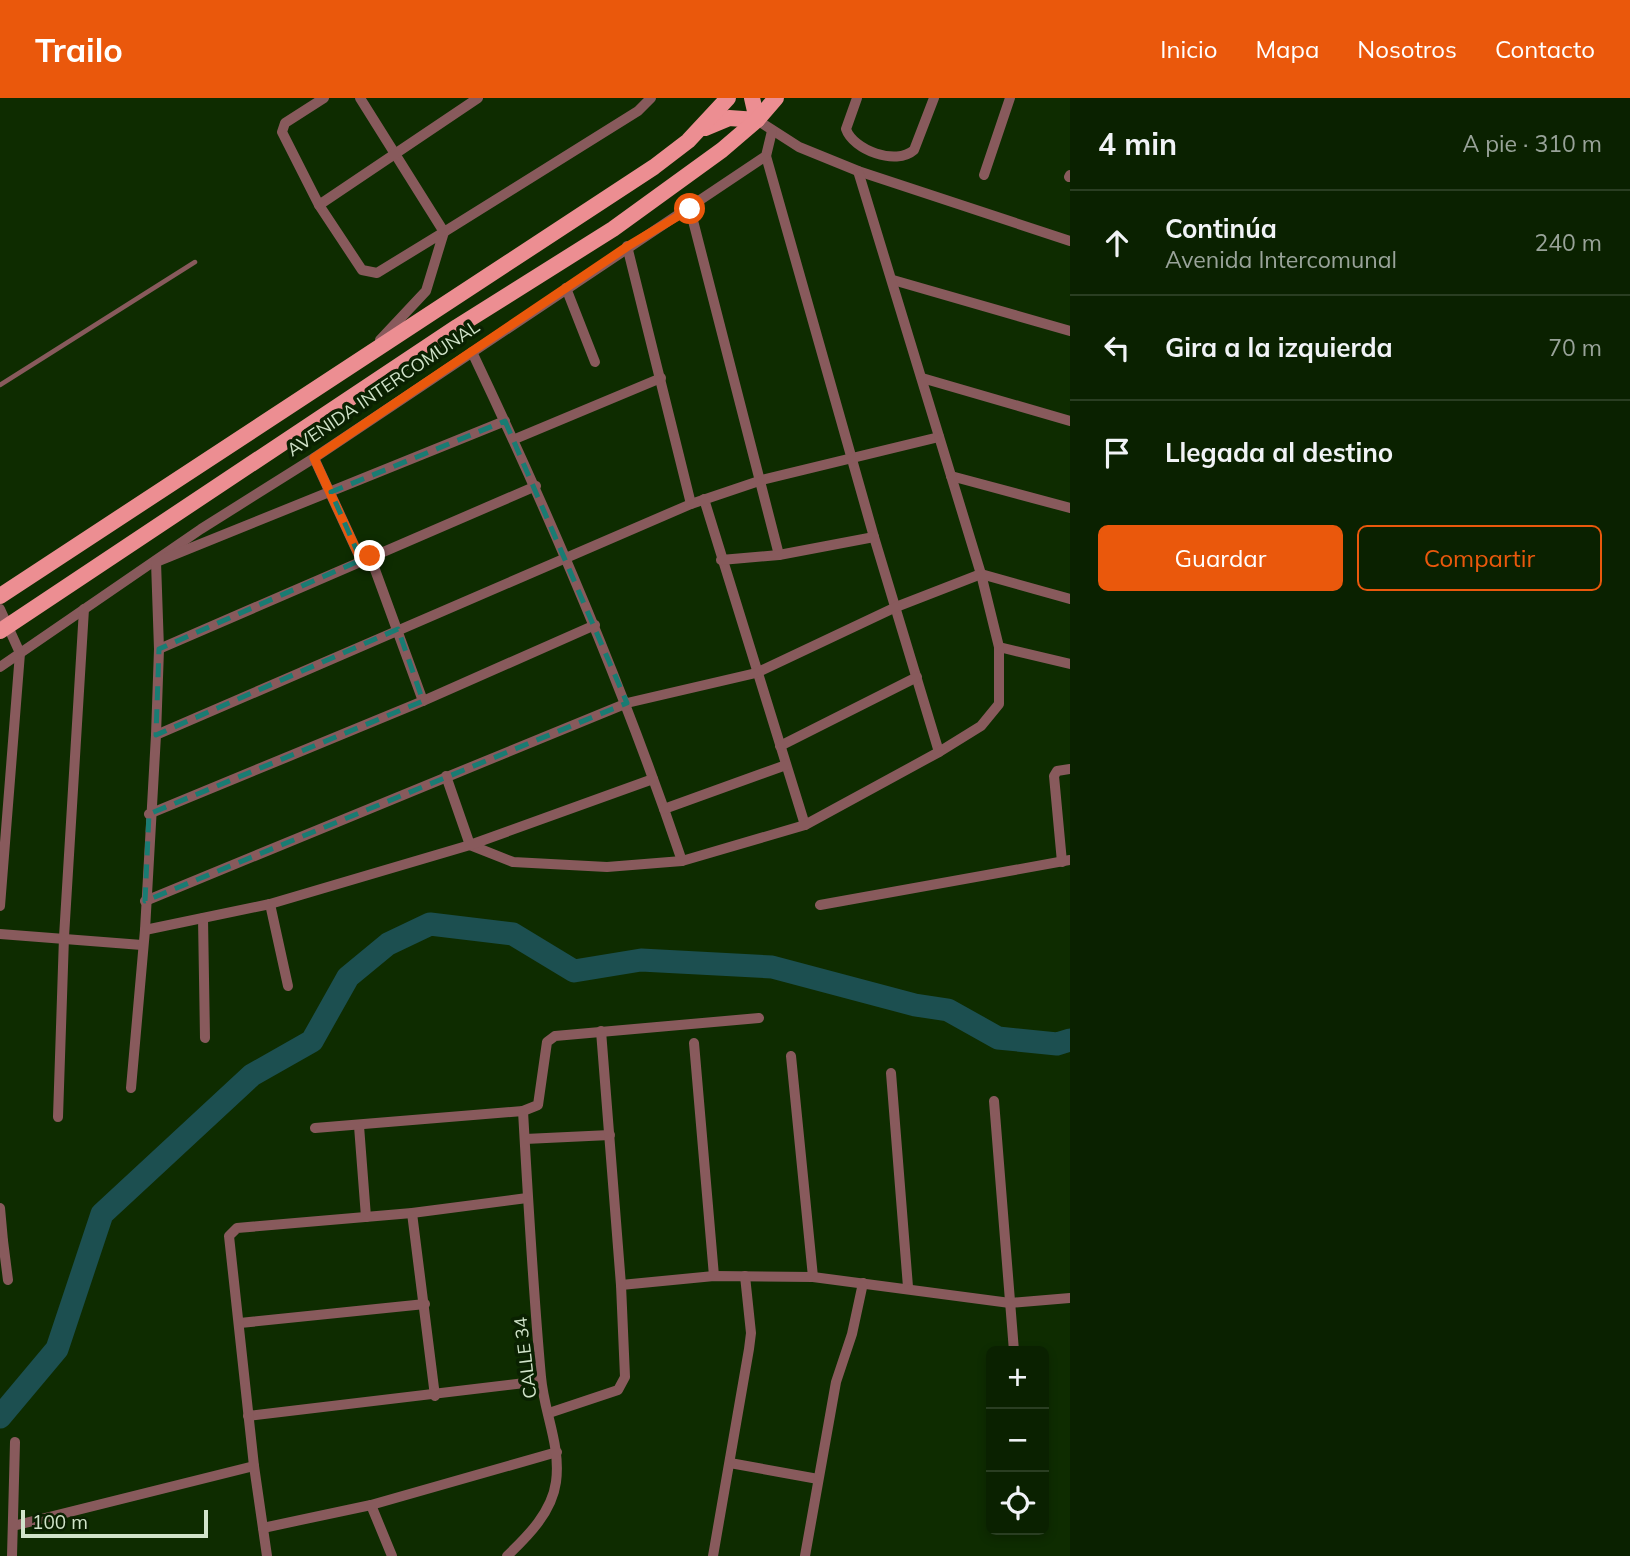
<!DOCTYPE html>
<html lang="es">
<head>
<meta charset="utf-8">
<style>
	body { margin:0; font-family:Mulish,sans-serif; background:#13290a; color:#f1f3f6 }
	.controls { position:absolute; right:21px; bottom:21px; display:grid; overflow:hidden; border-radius:10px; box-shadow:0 4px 10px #0003 }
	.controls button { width:63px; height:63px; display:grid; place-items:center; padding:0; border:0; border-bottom:2px solid #2a3e22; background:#0a2100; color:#f1f3f6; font:35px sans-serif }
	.scale { position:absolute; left:21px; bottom:18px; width:187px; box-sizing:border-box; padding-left:7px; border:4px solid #d1e4ca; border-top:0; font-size:19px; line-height:24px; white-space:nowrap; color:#d1e4ca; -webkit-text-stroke:5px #0a2101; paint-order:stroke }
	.stop { position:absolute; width:21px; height:21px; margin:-16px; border:5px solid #ea580c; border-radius:50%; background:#fff }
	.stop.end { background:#ea580c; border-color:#fff; box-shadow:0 2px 7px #0008 }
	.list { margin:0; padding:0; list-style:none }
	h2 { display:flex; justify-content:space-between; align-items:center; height:91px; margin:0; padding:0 28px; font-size:30px }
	h2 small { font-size:23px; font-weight:400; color:#99a399 }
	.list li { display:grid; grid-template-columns:46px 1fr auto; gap:21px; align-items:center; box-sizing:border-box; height:105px; padding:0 28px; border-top:2px solid #2a3e22 }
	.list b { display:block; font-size:26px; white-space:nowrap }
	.list p { margin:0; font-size:23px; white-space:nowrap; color:#99a399 }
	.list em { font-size:23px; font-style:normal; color:#99a399 }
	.actions { display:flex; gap:14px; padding:21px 28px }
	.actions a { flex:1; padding:16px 0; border:2px solid #ea580c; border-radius:10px; text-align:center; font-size:24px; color:#ea580c }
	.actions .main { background:#ea580c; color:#fff }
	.icon { flex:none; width:38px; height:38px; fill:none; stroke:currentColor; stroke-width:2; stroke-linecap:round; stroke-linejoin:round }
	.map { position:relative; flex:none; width:1070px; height:1458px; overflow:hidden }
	header { display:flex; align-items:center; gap:42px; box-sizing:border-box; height:98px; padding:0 35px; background:#ea580c; color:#fff }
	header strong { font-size:33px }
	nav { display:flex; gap:38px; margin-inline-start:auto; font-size:24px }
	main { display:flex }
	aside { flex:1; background:#0a2100 }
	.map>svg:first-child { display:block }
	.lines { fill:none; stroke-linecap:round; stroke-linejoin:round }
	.river { stroke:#1c4f50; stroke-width:23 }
	.service { stroke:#885a5c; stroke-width:4.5 }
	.minor { stroke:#885a5c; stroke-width:10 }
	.primary { stroke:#ec8e92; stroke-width:16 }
	.route { stroke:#ea580c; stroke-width:9 }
	.marked { fill:none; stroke:#197c73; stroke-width:5; stroke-dasharray:14 9; stroke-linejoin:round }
	.labels { text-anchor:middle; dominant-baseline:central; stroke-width:7; stroke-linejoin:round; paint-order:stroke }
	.street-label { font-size:18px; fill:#d1e4ca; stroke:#0a2101 }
</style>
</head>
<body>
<header>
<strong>Trailo</strong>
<nav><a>Inicio</a><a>Mapa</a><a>Nosotros</a><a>Contacto</a></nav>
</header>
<main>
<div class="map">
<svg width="1070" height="1458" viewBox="0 0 1070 1458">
	<rect width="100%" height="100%" fill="#0e2c00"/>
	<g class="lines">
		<path class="river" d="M0 1319 57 1251 102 1116 252 977 312 943 348 879 388 846 430 826 513 836 574 873 641 862 772 869 915 907 948 912 998 940 1057 946 1070 942"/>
		<path class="service" d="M0 287 195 164"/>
		<g class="minor">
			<path d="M324 0 285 25 282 34 319 107 362 172 377 175 444 134 426 193 380 242"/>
			<path d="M360 0 444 134 638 13 651 0"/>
			<path d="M857 0 846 31C853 52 896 68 914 52L934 0"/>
			<path d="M757 22 799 49 858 73 1070 143"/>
			<path d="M766 58 874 439 939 654"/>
			<path d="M984 77 1010 0"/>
			<path d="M1069 79 1070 77"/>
			<path d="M319 107 478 0"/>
			<path d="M690 111 779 457"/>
			<path d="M627 148 691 406"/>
			<path d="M893 182 1070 233"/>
			<path d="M566 190 595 264"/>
			<path d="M472 254C551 420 623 588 682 763"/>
			<path d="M922 280 1070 323"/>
			<path d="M515 341 661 280"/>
			<path d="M314 360 361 462"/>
			<path d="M951 378 1070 410"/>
			<path d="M704 401 805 727"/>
			<path d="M370 458 423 603"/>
			<path d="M721 462 779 457 874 439"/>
			<path d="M0 511 20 555 0 808"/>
			<path d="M999 549 1070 566"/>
			<path d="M159 551 536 388"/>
			<path d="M0 569 201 431 314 360 766 58 772 33"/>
			<path d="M156 637 691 406 762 382 939 339"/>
			<path d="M780 648 917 579"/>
			<path d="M446 678 470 747 513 764 607 769 682 763 805 727 939 654 981 628 999 606V549L981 476 858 73"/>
			<path d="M664 711 786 667"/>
			<path d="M149 716 423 603 595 527"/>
			<path d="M1062 764 1054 678 1057 673 1070 671"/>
			<path d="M145 803 627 605 756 575 896 509 981 476 1070 501"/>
			<path d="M270 806 288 888"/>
			<path d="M820 807 1070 762"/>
			<path d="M203 820 205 940"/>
			<path d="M145 832 270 806 470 747 653 681"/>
			<path d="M0 836 142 847"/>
			<path d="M694 945 714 1178"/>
			<path d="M791 958 813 1179"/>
			<path d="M891 975 908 1189"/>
			<path d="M131 990 145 832 156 637 159 551 156 464 505 323"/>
			<path d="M994 1003 1014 1253"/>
			<path d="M58 1019 64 839 84 511"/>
			<path d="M359 1028 366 1119"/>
			<path d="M315 1030 523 1013"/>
			<path d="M525 1041 610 1037"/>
			<path d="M0 1110 3 1143H0"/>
			<path d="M412 1115 435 1298"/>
			<path d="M3 1143 8 1182"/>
			<path d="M621 1187 714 1178 813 1179 1010 1205 1070 1200"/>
			<path d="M240 1225 425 1206"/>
			<path d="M549 1315 618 1292 625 1279 621 1187 601 933"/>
			<path d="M248 1318 541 1283"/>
			<path d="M730 1365 818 1381"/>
			<path d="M371 1407 392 1458"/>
			<path d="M13 1428 254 1368"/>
			<path d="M263 1430 371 1407 557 1354"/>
			<path d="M12 1458 15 1344"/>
			<path d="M267 1458 254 1368 229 1138 237 1130 412 1115 527 1100"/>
			<path d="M507 1458C528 1438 552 1414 556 1384 561 1347 544 1315 541 1279 533 1190 528 1102 523 1013L538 1007 547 944 555 938 759 920"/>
			<path d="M713 1458 749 1251 751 1235 745 1178"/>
			<path d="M805 1458 836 1284 852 1236 863 1185"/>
		</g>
		<g class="primary">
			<path d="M705 30 729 20 757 22 752 0"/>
			<path d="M0 498 654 69 688 43 728 0"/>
			<path d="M0 533 457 229 613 131 722 52 757 22 776 0"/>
		</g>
	</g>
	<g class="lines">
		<path class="route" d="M370 458 361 462 314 360 628 148 690 111"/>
	</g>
	<path class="marked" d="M505 323 627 605 145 803 149 716 423 603 398 531 156 637 159 551 361 462 331 394Z"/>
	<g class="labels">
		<g class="street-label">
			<text transform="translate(383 290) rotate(-34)">AVENIDA INTERCOMUNAL</text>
			<text transform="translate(525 1260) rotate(-97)">CALLE 34</text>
		</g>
	</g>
</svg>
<div class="controls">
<button>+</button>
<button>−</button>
<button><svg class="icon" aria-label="locate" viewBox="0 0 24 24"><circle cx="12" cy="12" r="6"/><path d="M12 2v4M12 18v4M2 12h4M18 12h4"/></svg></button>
</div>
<div class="scale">100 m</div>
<div class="stop" style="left:690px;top:111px"></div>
<div class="stop end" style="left:370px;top:458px"></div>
</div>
<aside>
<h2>4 min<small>A pie · 310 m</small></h2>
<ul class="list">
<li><svg class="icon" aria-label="ahead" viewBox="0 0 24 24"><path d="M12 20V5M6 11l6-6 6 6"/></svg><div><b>Continúa</b><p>Avenida Intercomunal</p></div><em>240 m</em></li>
<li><svg class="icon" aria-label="left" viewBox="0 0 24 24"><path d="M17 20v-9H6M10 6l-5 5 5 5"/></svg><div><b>Gira a la izquierda</b></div><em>70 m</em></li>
<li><svg class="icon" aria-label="arrive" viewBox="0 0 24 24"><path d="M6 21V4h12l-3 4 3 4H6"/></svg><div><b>Llegada al destino</b></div></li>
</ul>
<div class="actions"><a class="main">Guardar</a><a>Compartir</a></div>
</aside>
</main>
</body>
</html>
